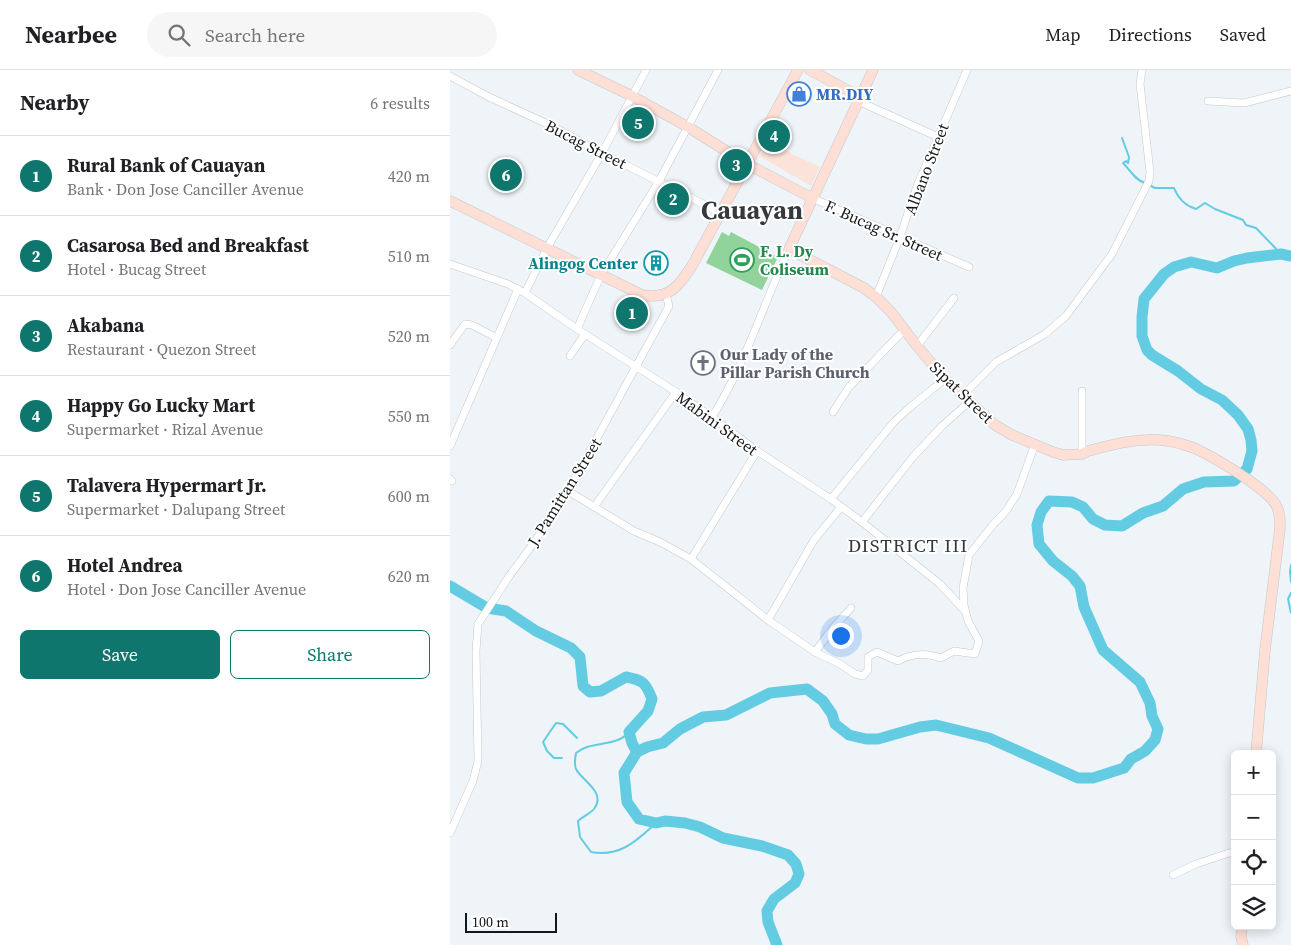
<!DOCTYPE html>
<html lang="en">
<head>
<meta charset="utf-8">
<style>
	body { margin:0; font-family:"Source Serif 4",serif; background:#f6f6f6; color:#202124 }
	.controls { position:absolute; right:15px; bottom:15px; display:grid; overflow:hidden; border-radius:8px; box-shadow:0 2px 12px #0003 }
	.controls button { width:45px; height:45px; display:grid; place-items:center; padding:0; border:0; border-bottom:1px solid #e0e0e0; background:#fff; color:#202124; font:25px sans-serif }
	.scale { position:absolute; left:15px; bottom:12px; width:92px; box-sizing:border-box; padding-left:5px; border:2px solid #151718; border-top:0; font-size:14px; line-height:18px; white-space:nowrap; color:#151718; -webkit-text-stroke:4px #fff; paint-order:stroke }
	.you { position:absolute; left:390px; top:565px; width:18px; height:18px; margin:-12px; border:4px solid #fff; border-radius:50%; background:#1a73e8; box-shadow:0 0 0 8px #1a73e833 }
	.badge { display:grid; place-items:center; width:32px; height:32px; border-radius:50%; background:#0f766e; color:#fff; font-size:16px; font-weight:700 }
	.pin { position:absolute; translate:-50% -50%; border:2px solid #fff; box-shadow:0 1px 5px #0006 }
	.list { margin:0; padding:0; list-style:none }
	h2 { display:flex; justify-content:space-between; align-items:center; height:65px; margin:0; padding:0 20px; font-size:21px }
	h2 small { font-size:16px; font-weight:400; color:#757577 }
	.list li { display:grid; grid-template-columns:32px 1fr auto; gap:15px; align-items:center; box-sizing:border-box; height:80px; padding:0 20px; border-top:1px solid #e0e0e0 }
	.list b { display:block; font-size:19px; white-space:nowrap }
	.list p { margin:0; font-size:16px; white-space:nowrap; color:#757577 }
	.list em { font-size:16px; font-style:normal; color:#757577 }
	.actions { display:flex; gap:10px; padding:15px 20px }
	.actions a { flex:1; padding:11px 0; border:1px solid #0f766e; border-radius:8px; text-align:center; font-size:18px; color:#0f766e }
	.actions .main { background:#0f766e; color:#fff }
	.icon { flex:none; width:28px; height:28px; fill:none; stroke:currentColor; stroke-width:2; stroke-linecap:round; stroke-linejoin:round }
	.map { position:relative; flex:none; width:841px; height:875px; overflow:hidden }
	header { display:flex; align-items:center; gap:30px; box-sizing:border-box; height:70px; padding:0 25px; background:#fff; border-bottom:1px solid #e0e0e0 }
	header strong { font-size:24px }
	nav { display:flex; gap:28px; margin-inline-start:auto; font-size:18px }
	.search { width:350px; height:45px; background:#f6f6f6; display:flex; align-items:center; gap:12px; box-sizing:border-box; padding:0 18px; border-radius:28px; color:#757577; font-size:19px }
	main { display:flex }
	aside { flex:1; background:#fff }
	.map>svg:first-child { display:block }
	.commercial { fill:#fbe3d9 }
	.green { fill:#92d39b }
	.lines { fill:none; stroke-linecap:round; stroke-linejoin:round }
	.stream { stroke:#63cce2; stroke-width:2 }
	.river { stroke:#63cce2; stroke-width:11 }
	.street-casing { stroke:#c3c8cd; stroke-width:8 }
	.secondary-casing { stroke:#c3c8cd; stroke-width:11 }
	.street { stroke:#fff; stroke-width:7 }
	.secondary { stroke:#fedfd5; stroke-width:10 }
	.labels { text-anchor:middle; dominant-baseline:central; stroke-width:4; stroke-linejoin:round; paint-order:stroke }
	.shop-label { font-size:16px; font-weight:bold; fill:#366cbe; stroke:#fff; text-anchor:start }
	.street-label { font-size:16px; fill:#151718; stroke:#fff }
	.leisure-label { font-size:16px; font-weight:bold; fill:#27864d; stroke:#fff; text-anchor:start }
	.culture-label { font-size:16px; font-weight:bold; fill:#0d838f; stroke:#fff; text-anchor:end }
	.worship-label { font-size:16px; font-weight:bold; fill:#5b616d; stroke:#fff; text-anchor:start }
	.quarter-label { font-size:19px; letter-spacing:1px; fill:#35393d; stroke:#fff }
	.town-label { font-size:26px; font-weight:bold; fill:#35393d; stroke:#fff }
</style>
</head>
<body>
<header>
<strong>Nearbee</strong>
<div class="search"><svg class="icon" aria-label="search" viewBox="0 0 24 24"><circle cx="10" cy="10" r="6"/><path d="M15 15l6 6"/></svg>Search here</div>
<nav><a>Map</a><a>Directions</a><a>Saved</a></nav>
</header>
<main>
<aside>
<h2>Nearby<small>6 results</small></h2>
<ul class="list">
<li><span class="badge">1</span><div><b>Rural Bank of Cauayan</b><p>Bank · Don Jose Canciller Avenue</p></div><em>420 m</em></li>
<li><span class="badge">2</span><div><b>Casarosa Bed and Breakfast</b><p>Hotel · Bucag Street</p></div><em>510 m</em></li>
<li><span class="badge">3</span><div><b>Akabana</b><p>Restaurant · Quezon Street</p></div><em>520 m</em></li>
<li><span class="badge">4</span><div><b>Happy Go Lucky Mart</b><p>Supermarket · Rizal Avenue</p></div><em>550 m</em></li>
<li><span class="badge">5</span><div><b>Talavera Hypermart Jr.</b><p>Supermarket · Dalupang Street</p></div><em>600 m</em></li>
<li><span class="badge">6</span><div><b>Hotel Andrea</b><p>Hotel · Don Jose Canciller Avenue</p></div><em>620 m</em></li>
</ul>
<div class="actions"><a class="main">Save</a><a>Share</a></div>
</aside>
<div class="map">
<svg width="841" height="875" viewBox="0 0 841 875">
	<rect width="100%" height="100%" fill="#eef4f8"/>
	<path class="commercial" d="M319 70 342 84 370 97 361 116 309 86Z"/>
	<path class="green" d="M272 162 279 166 281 162 328 187 312 220 256 193Z"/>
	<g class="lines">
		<g class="stream">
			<path d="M672 68 679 87 678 93 676 91 673 93C680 100 685 110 695 113"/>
			<path d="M699 115 705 118H724C728 128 736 136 746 139L755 133 765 139 793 150 796 155 806 158 831 184"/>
			<path d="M841 495 840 502 841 512"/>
			<path d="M841 523 838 529 841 543"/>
			<path d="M179 662C166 678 141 670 126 683 125 688 124 694 126 699 131 710 157 722 144 739 141 743 132 747 128 751L130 767 141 782C171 787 186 771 206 753"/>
			<path d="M112 688H104L97 681 93 672 106 653 113 654 127 668"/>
		</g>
		<g class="river">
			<path d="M0 516 37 538 56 541 86 561 121 578 130 587 133 616 140 622 151 621 176 607C193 610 196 613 202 629L198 641 179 662 182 673 187 682"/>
			<path d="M327 875 318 852 317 841 324 829 345 813 349 804 346 794 338 785 312 776 273 768 250 757 235 753 215 751 206 753 189 749 177 732 174 703 187 682 197 677 213 673 230 659 253 647 276 645 320 623 357 619 373 631 382 644 385 654 399 665 416 669H428L470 657 486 655 539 668 628 708H643L674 698 681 689 695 681 705 670 708 659 702 646 700 633 690 612 653 580 634 537 630 516 622 506 603 491 589 474 587 455 591 442 599 431 622 432 633 437 643 449 655 455 672 456 693 443 713 436 733 419 754 412 784 411 797 399 802 381 801 370 798 359 788 345 772 330 751 319 728 301 702 285 697 280 692 266V247L694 229 714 204 724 197 741 192 767 198 784 191 797 188 831 184 841 186"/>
		</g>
		<g class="street-casing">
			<g id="street">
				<path d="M0 6 39 27 104 57 152 83 271 143"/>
				<path d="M408 31 488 67"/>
				<path d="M758 31 794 33 841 21"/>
				<path d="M362 128 519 197"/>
				<path d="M0 194 58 214 75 223 127 259 226 322 262 347 307 381 381 429 412 452 490 514 515 541"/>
				<path d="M75 223 97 178 152 83 196 0"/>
				<path d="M426 227 450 167 467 116 517 0"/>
				<path d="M127 259 151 205 209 111 268 0"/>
				<path d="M0 275 15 254 22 255 47 268"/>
				<path d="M467 276 504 228"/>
				<path d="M120 286 135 264"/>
				<path d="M513 325 546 292 595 264 616 246 662 184 699 111 700 102 690 14 692 0"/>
				<path d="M383 342 399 317 454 260"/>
				<path d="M262 347C295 295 313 235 339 179"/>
				<path d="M0 376 68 219"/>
				<path d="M632 384V321"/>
				<path d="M0 409 2 411"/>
				<path d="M118 421 184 461 210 472 241 489 318 550 365 582 390 594 405 604 413 606 418 600V587L427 582 448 591C463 583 475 583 491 588L504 581 525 584 529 571 518 551 514 535 513 518 519 485 542 456 556 441 567 424 585 374"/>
				<path d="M381 429 443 353 459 338 495 309"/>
				<path d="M144 437 226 322"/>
				<path d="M412 452 463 387 492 356 519 332"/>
				<path d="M241 489 307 381"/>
				<path d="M318 550 364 470 391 437"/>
				<path d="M365 582 383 558 401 538"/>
				<path d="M0 763 23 711 28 691 26 581 28 554 60 505 83 474 118 421 219 236 216 224"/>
				<path d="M723 805 746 794 785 781"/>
			</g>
		</g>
		<g class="secondary-casing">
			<g id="secondary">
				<path d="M128 0 182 26 238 57 297 94 362 128"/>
				<path d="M360 0 410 27"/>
				<path d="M423 0 339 179 414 218 426 227 441 242 467 276 495 309 545 355 562 365 603 382 613 385 632 384 638 381C661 375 686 368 710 370 721 371 733 374 744 378 764 387 815 417 826 435 830 442 830 450 830 458L815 580 806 684"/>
				<path d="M0 131 192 225C220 230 230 215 243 194L348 0"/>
				<path d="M792 856 791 867 793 875"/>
			</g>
		</g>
		<use href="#street" class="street"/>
		<use href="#secondary" class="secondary"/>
	</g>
	<defs>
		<g id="shop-ring" transform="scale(1.25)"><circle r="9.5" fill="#fff" stroke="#3f7fe0" stroke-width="1.5"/><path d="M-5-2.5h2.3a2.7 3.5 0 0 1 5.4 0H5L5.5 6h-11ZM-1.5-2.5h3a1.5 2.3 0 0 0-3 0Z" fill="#3f7fe0"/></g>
		<g id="stadium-ring" transform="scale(1.25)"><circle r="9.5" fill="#fff" stroke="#2e9e5b" stroke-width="1.5"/><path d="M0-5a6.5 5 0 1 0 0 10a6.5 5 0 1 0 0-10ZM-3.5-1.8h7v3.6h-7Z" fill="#2e9e5b"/></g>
		<g id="building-ring" transform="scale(1.25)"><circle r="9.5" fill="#fff" stroke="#0f9aa8" stroke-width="1.5"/><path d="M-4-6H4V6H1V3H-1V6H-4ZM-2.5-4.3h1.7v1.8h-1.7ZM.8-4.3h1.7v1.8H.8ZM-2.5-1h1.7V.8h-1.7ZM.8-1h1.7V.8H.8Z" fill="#0f9aa8"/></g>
		<g id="church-ring" transform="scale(1.25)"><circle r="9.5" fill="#fff" stroke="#6b7280" stroke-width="1.5"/><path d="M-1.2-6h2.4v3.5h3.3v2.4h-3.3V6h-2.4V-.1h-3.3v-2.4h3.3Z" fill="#6b7280"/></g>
	</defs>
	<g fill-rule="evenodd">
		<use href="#shop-ring" x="349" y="24"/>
		<use href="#stadium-ring" x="292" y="190"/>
		<use href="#building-ring" x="206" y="193"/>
		<use href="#church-ring" x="253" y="293"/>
	</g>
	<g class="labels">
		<g class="shop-label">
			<text x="366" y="24">MR.DIY</text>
		</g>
		<g class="street-label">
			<text transform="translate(136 74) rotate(27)">Bucag Street</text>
			<text transform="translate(476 99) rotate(-69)">Albano Street</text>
			<text transform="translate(434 160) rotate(24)">F. Bucag Sr. Street</text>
			<text transform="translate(512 322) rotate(44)">Sipat Street</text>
			<text transform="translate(267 353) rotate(36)">Mabini Street</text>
			<text transform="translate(114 422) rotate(-58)">J. Pamittan Street</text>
		</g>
		<g class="leisure-label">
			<text x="310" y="181">F. L. Dy<tspan x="310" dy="18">Coliseum</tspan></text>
		</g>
		<g class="culture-label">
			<text x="188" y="193">Alingog Center</text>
		</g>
		<g class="worship-label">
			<text x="270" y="284">Our Lady of the<tspan x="270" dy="18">Pillar Parish Church</tspan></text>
		</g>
		<g class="quarter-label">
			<text x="458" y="475">DISTRICT III</text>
		</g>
		<g class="town-label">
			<text x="302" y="140">Cauayan</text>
		</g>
	</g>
</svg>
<div class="controls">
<button>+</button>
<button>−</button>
<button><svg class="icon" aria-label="locate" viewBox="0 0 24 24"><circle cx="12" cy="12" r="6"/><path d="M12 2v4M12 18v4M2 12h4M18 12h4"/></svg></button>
<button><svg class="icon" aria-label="layers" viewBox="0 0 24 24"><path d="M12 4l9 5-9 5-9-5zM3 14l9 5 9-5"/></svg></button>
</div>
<div class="scale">100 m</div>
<div class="you"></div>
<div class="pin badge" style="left:182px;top:243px">1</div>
<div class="pin badge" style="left:223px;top:129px">2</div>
<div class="pin badge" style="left:286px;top:95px">3</div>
<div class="pin badge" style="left:324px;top:66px">4</div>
<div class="pin badge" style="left:188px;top:53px">5</div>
<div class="pin badge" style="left:56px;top:105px">6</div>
</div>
</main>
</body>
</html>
